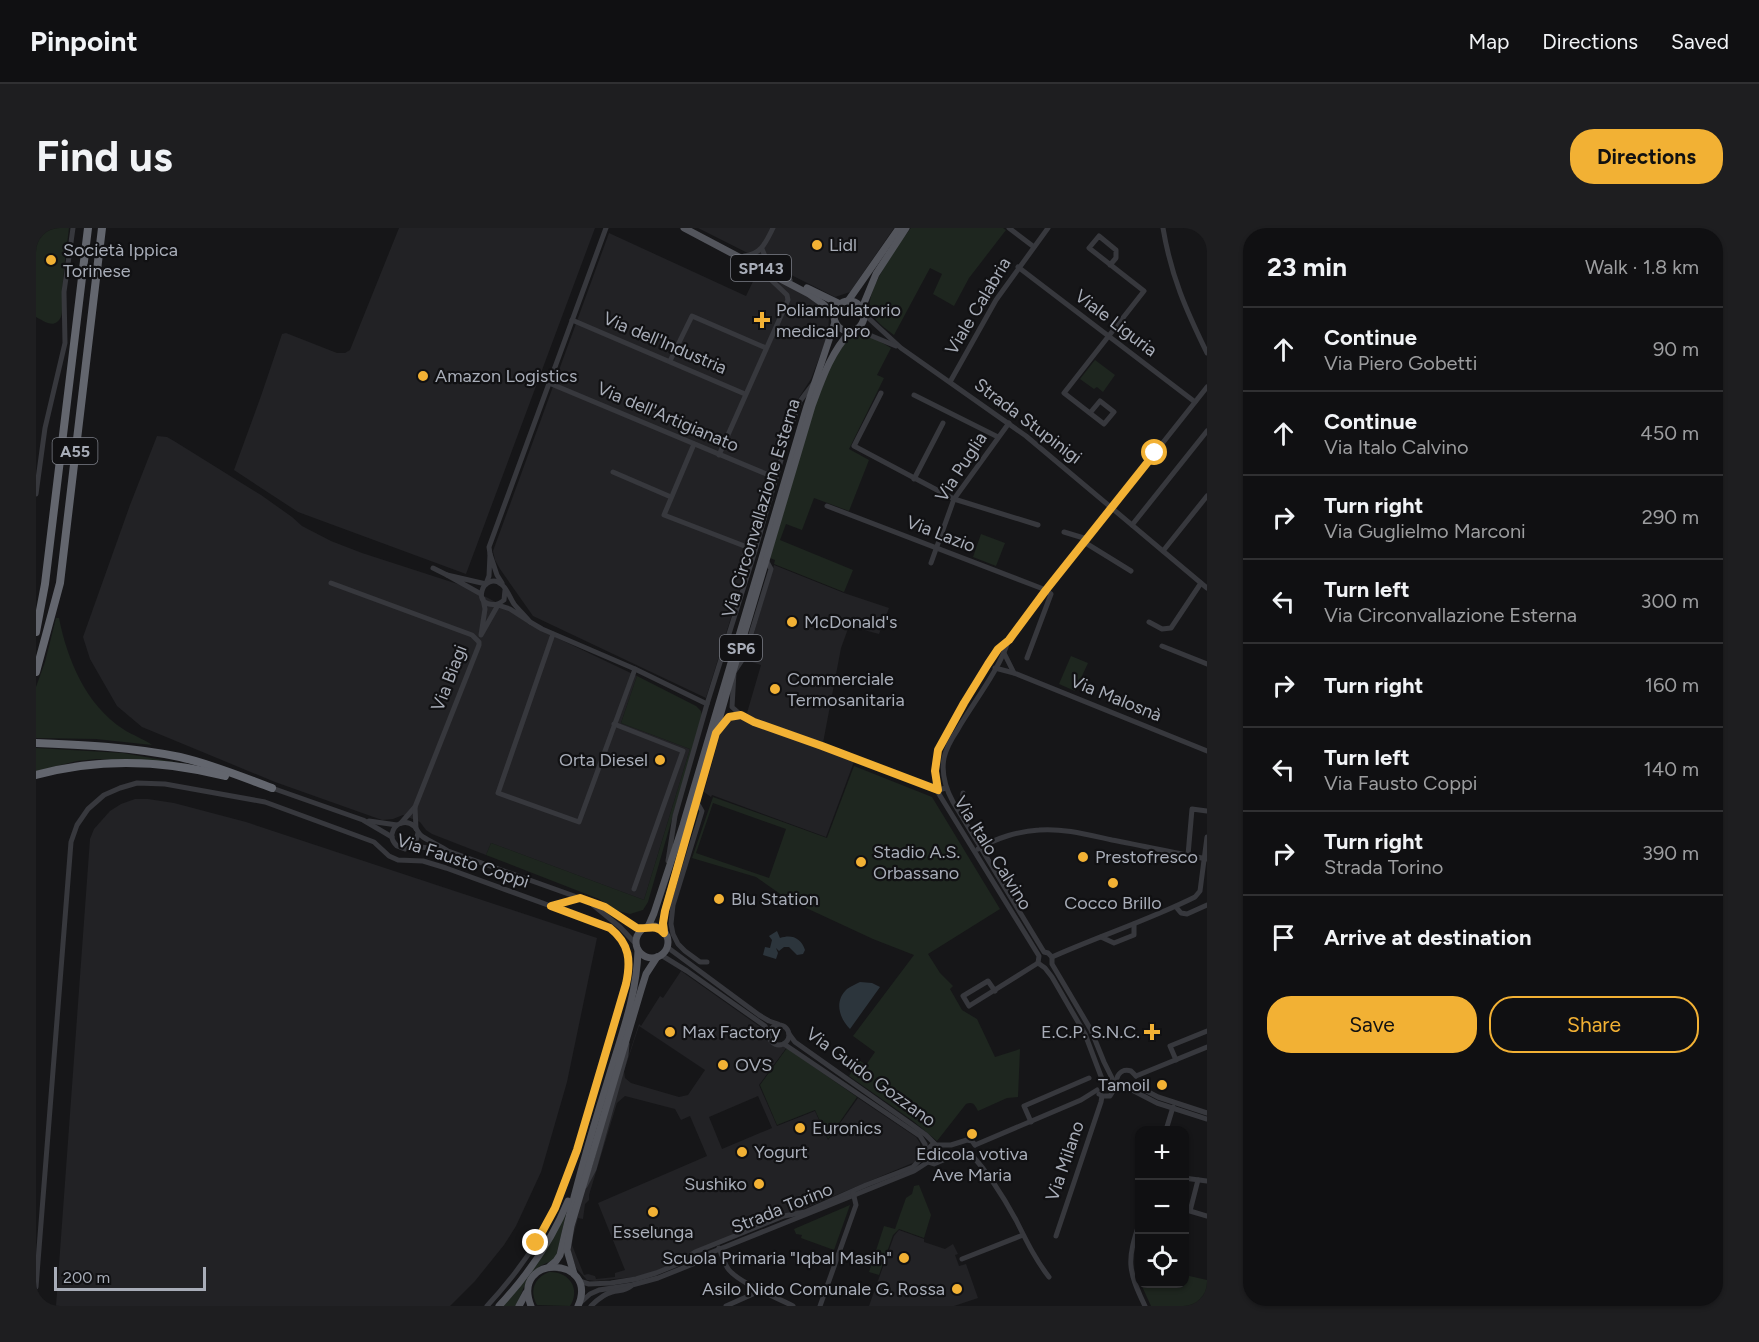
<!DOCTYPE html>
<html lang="en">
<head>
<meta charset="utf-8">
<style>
	body { margin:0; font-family:Figtree,sans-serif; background:#1e1e20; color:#f1f3f6 }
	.controls { position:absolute; right:18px; bottom:18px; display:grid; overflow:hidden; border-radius:12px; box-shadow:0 2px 4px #0004 }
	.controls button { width:54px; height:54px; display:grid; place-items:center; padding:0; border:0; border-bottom:2px solid #303032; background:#101012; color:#f1f3f6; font:30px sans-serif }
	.scale { position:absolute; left:18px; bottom:15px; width:152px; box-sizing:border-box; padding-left:6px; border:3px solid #a8adb8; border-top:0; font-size:16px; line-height:21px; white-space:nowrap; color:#a8adb8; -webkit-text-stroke:4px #111113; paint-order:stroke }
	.stop { position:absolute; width:18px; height:18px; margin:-14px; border:4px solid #f2b134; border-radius:50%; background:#fff }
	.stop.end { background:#f2b134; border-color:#fff; box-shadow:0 2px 6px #0008 }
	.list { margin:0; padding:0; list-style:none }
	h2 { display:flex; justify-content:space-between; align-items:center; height:78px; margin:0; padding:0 24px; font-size:26px }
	h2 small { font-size:20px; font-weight:400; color:#9c9d9f }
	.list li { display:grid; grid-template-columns:39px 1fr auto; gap:18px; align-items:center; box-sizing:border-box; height:84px; padding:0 24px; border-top:2px solid #303032 }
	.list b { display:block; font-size:22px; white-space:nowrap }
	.list p { margin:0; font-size:20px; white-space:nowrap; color:#9c9d9f }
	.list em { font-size:20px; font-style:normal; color:#9c9d9f }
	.actions { display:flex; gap:12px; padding:18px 24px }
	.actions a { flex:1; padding:14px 0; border:2px solid #f2b134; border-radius:24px; text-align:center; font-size:21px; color:#f2b134 }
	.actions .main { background:#f2b134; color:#111 }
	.icon { flex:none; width:33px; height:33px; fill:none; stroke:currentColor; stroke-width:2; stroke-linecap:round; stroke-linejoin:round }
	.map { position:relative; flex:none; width:1171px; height:1078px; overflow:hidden; border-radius:24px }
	header { display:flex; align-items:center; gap:36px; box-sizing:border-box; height:84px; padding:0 30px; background:#101012; border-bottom:2px solid #303032 }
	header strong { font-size:28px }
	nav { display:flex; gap:33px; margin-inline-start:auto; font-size:21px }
	.intro { display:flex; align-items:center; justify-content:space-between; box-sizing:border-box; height:144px; padding:0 36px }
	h1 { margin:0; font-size:42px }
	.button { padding:15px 27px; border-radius:24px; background:#f2b134; color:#111; font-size:21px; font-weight:700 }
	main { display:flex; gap:36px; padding:0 36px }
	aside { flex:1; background:#101012; border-radius:24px; box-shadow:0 2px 4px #0004 }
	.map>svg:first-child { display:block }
	.built { fill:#222225; fill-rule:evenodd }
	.green { fill:#1e261f; fill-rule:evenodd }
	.water { fill:#2c353c }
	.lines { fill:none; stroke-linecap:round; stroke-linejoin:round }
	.minor { stroke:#37383d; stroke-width:5 }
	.major { stroke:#53555c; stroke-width:7 }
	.highway { stroke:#63666e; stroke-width:8 }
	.route { stroke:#f2b134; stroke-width:8 }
	.poi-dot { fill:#f2b134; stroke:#111113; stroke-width:2 }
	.labels { text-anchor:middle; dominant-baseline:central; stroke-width:4.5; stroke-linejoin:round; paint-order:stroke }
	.shield { fill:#111113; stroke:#7b7e86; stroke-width:1.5 }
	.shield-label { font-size:16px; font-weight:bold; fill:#a8adb8 }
	.poi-label { font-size:18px; fill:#a8adb8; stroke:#111113; text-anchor:start }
	.street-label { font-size:18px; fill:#a8adb8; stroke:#111113 }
</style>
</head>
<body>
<header>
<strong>Pinpoint</strong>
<nav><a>Map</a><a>Directions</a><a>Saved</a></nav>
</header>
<div class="intro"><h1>Find us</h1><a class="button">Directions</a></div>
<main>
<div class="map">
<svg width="1171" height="1078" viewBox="0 0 1171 1078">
	<rect width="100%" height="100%" fill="#161618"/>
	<g class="built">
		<path d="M363 0H559L430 346 262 284 198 242 225 168 246 106 250 105 301 125H309L314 122Z"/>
		<path d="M662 0H858L814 64 799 69Z"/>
		<path d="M573 5 710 68 722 43 769 67 791 83 793 88 792 107 775 151 762 171 750 203 716 322 670 470 497 388 464 341 459 332 457 323Z"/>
		<path d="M121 208 131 209 138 213 225 267 256 289 266 298 295 313 326 325 431 359 471 380 494 397 601 448 585 495 654 521 608 672 455 615 450 627 396 606 390 602 384 594 367 587 357 591 346 592 239 554 106 499 81 478 54 431 47 409 94 277Z"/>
		<path d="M738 337 808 365 853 380 843 406 813 398 805 420 787 515 715 489 711 485 725 437 710 432Z"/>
		<path d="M705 488 819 531 790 609 676 567 675 569 668 564 685 503 691 491Z"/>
		<path d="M99 571H112L138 575 210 594 561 710 531 854 505 944 480 998 468 1017 439 1053 414 1078H20L54 611 58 601 74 583 85 576Z"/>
		<path d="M645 743 730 803 735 816 741 818 748 817 751 819 723 857 741 898 779 883 792 912 822 870 880 909 884 915 885 926 879 934 608 1048 559 1053 551 1052 540 1040 535 1026 534 1019 539 990 603 796 605 798 624 768 627 770ZM603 798 669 842 652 867 643 869 595 855 589 850 588 843ZM589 868 639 881 645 892 654 888 671 928 562 975 589 1042 579 1045V1049L560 1051 559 1048 552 1046 548 1047 536 1017 537 1009 542 990 547 991 549 976 553 972V967L581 875ZM722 868 736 900 686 921 673 889Z"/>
		<path d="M863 1002 888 1011V1014L909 1021 917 1016 922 1026 919 1027 923 1038 930 1036 942 1070 918 1078H833L858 1008Z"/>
	</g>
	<g class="green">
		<path d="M0 0H33C30 25 26 51 26 76 26 82 27 90 21 94 15 99 6 92 0 89Z"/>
		<path d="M875 0H967L970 2 933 50 918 78 897 66 906 46 894 40 858 107C849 100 836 92 834 79 831 61 863 15 875 0Z"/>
		<path d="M825 107 838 110 855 120 841 147 848 150 813 221 833 232 813 283 778 270 766 302 750 296 744 312 817 342 808 364 738 336 739 332 734 330 779 178 795 137 812 110Z"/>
		<path d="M1059 132 1079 147 1067 164 1061 159 1058 161 1044 151Z"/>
		<path d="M945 306 969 315 960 338 937 329Z"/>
		<path d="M20 390H23C31 431 50 477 87 501 96 507 108 511 116 517L60 511 0 510V459L9 434Z"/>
		<path d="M1035 428 1052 435 1039 463 1023 456Z"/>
		<path d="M601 448 660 478 665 483 666 487 612 674 607 682 594 686 582 683 563 671 450 627 455 615 608 672 654 521 585 495Z"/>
		<path d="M0 520 87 525 144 535 60 531 41 533 0 543Z"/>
		<path d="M818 538 896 569 964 681 892 726 904 745 917 758 914 761 926 782 941 791 959 829 984 821 982 869 971 870 942 883C939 877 937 873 930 876L901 913 877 893 813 848 823 832 830 837 839 824 817 808 878 727 837 711 753 672 720 649 656 630 677 569 791 610ZM677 575 750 601 733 650 660 625Z"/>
		<path d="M751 820 821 869 792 911 779 882 741 897 724 857Z"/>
		<path d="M883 957 895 987 888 1010 863 1001 857 1007 843 1047 833 1044 848 998 859 1001 870 970 876 966 878 958Z"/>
		<path d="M814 977 798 1022 765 1010 766 1007 760 1006 758 1001Z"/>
		<path d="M531 982 520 1029C514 1035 505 1036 499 1042 489 1051 486 1066 480 1078H467Z"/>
		<path d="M513 1044C533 1043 545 1061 534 1078L501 1077C493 1063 498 1050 513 1044Z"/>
		<path d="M1149 1047 1171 1052V1078H1115L1105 1056H1148Z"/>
	</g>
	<g class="water">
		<path d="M741 703 744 710C756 706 765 710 769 722L767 726 761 727 753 719H748L743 723 740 720 742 725 740 731 727 727 729 719 734 720 736 712 733 708Z"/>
		<path d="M824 754 836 755 844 759 814 801C803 790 798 773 811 761 815 758 820 756 824 754Z"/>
	</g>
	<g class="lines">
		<g class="minor">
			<path d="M973 0 998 19"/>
			<path d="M1127 0C1135 48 1150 82 1171 125"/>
			<path d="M726 21 731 33 754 52"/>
			<path d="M708 28C725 27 730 14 737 0"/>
			<path d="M982 39 1159 174"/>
			<path d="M828 86 865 120 990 208 1171 360"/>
			<path d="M536 92 709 166"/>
			<path d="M819 101 860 118"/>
			<path d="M634 133 656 88 730 120"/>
			<path d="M914 154 960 72 1012 0"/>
			<path d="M513 155 740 250"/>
			<path d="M845 165 818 218 918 271 1002 297"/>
			<path d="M878 167 962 209"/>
			<path d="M1054 185 1064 173 1078 184 1068 196 1028 165 1108 63 1053 20 1063 8 1080 22V30L1074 37"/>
			<path d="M658 216 628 287 711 319"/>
			<path d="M683 227 752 72 751 67 727 44"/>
			<path d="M577 244 635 269"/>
			<path d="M878 251 907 195"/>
			<path d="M0 266 9 200 29 115 28 64 37 0"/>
			<path d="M791 278 1010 362 1015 366 991 430"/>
			<path d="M1096 297 1171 203"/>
			<path d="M1028 304 1051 311"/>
			<path d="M1048 314 1095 343"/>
			<path d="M1127 323 1171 268"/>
			<path d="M454 326 453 319 570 0"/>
			<path d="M730 332 735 341 708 429 698 444 696 479 705 487 718 494 805 524 896 561 902 562 910 560"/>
			<path d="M895 335 918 271 973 195"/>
			<path d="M714 337 706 334 728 270 734 272"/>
			<path d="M397 340 411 347"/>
			<path d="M295 355 436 407 443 414V417L379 579 365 595"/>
			<path d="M445 366 411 347 450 356 453 348 454 326 461 347 466 355"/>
			<path d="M447 371 449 381 445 407 462 377 474 381 494 394C489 388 483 382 478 376 474 370 471 360 465 356 458 350 448 354 446 363 442 377 459 380 468 372L469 362"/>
			<path d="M494 394 506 401 599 441 671 476"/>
			<path d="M1113 394 1126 401 1135 400 1165 355"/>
			<path d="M517 406 462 565 543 594 599 441"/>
			<path d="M972 413C964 441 937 475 922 501 916 510 910 520 908 530 905 546 910 561 917 574L1008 724 1012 725 1016 729"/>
			<path d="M1126 418 1171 436"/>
			<path d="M968 425 978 445"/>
			<path d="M959 440 978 445 1171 523"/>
			<path d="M578 496 647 523 598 661"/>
			<path d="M681 503 691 489 705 487"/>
			<path d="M236 560 327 592 356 609"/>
			<path d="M660 573 666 583 637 677 635 696 637 706 642 716 649 723 664 734H671"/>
			<path d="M920 578 926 574 927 565"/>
			<path d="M379 579 380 601"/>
			<path d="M333 593 361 597"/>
			<path d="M382 605 379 616 369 621 361 618C357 614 355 611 356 606 358 595 370 591 378 598 382 602 382 606 387 609 395 614 404 618 412 623L569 679 597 698 607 701"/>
			<path d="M377 618 408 622"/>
			<path d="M942 621C960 610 983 603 1003 602 1027 600 1053 607 1076 612 1108 618 1139 625 1171 631"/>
			<path d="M1152 627 1156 581 1171 583"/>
			<path d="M632 633 639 588 671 476 719 323 753 204 764 173 777 156"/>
			<path d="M516 677 542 671"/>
			<path d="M557 677 584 699 600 716"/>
			<path d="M1140 679 1145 685 1151 686 1171 677"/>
			<path d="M1065 709 1078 715 1098 707V696"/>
			<path d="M631 719 723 787 733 793 742 796"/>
			<path d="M625 727 651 743 729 798 732 806"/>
			<path d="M1016 729C1063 708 1113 692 1159 669L1164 663 1171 609"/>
			<path d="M1016 729V736L1055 802 1068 834 1079 856V860"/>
			<path d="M1002 735 1003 728 903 566 899 543 902 521 928 475 952 436 962 421 973 412 1010 362 1171 159"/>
			<path d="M1002 735 1009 740 1016 749 1049 806 1066 851"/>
			<path d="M959 763 952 753 927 768 933 778 1002 735"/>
			<circle cx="743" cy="807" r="10"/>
			<path d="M753 806 759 814 875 896 890 907 899 916"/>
			<path d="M748 816 884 908 889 916 890 924"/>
			<path d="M1140 832 1134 818 1171 803"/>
			<path d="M1100 848 1171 819"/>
			<path d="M1081 850C1083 844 1088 841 1095 843L1100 848"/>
			<path d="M1099 857 1122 869 1171 885"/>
			<path d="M1084 859 1088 861H1094L1121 875 1171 891"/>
			<path d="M1063 866 1067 868H1074L1079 860"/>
			<path d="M995 894 988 878 1053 850"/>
			<path d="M1130 902 1137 879"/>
			<path d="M939 917 1045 872 1061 862"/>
			<path d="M890 923 896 917H915L931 912 936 913 939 917"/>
			<path d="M935 926C953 946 967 968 980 992 990 1012 999 1031 1013 1049"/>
			<path d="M892 934 898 936 919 927 935 926"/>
			<path d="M1148 950 1171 953"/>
			<path d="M1162 952 1154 983 1171 988"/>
			<path d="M549 958 558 941 590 827 591 816"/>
			<path d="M1104 993C1091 1032 1091 1041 1109 1078"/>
			<path d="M1020 1008 1065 874 1066 868"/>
			<path d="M683 1020C686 1027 688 1036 693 1042 705 1056 740 1069 757 1078"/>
			<path d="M926 1031 987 1007"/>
			<path d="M543 1053 553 1056 575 1055 600 1051 620 1045 642 1036 659 1024 748 988 769 984 830 957 877 939 889 926"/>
			<path d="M0 1059 35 614 41 597 52 581 68 567 84 560 101 555 129 556 229 574 338 614 353 628 362 632 387 633 410 640 567 697C593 710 596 730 590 756 578 797 566 839 554 880 544 914 534 948 519 980 502 1016 478 1049 451 1078"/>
			<path d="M544 1075 554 1066 563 1062 596 1057 622 1050 657 1036 669 1027 878 943 892 934"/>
			<path d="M555 1078C561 1072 568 1066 576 1064 583 1062 589 1063 595 1058"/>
			<path d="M690 1078 726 1062"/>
			<path d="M784 1078 820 977 817 964"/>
		</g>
		<g class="major">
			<path d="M648 0 773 66 787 76 798 87"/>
			<path d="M771 60 804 76"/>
			<path d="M812 73 863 0"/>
			<circle cx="813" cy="88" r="15"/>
			<path d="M826 80 840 46 870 0"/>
			<circle cx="616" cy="714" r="16"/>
			<path d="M612 699 618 685 647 597 771 178 799 94"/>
			<path d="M629 705 627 695 629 683 690 467 776 178C786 151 795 124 815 103"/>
			<path d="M514 1038 520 1033 524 1027C537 969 553 912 571 855 584 811 601 768 602 722"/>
			<path d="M538 1046 531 1022 535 998 605 762 610 746 621 729"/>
			<path d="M463 1078C491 1048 516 1012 532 973"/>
			<path d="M483 1078 490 1065"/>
			<path d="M495 1078C474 1025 564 1028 542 1078"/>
		</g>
		<g class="highway">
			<path d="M0 404 9 356 52 0"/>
			<path d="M0 444 24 355 66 0"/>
			<path d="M0 515C48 517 96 519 144 529 175 536 206 549 236 560"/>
			<path d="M0 547C62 530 127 532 189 548"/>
		</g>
	</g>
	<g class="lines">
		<path class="route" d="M500 1015 519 980 541 922 590 756C595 733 594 716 574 700L515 678 544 670 569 679 601 700C612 702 619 695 628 705L627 695 629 683 680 505 693 489 705 487 718 494 786 518 902 562 899 543 902 522 928 475 952 436 962 421 973 412 1010 362 1119 225"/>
	</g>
	<g class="poi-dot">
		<circle cx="781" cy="17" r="6"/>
		<circle cx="15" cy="32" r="6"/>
		<path d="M723 83h6v6h6v6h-6v6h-6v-6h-6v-6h6z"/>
		<circle cx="387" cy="148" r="6"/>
		<circle cx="756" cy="394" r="6"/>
		<circle cx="739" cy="461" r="6"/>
		<circle cx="624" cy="532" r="6"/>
		<circle cx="1047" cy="629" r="6"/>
		<circle cx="825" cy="634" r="6"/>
		<circle cx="1077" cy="655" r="6"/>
		<circle cx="683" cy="671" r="6"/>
		<circle cx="634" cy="804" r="6"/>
		<path d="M1113 795h6v6h6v6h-6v6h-6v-6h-6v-6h6z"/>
		<circle cx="687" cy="837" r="6"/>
		<circle cx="1126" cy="857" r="6"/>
		<circle cx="764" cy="900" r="6"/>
		<circle cx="936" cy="906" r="6"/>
		<circle cx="706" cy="924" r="6"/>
		<circle cx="723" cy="956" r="6"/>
		<circle cx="617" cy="984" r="6"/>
		<circle cx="868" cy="1030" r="6"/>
		<circle cx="921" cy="1061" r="6"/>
	</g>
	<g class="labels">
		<g class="shield">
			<rect x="695" y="27" width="60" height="26" rx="4.5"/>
			<rect x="16.5" y="210" width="45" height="26" rx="4.5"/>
			<rect x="684" y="407" width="42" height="26" rx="4.5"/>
		</g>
		<g class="shield-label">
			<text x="725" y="40">SP143</text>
			<text x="39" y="223">A55</text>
			<text x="705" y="420">SP6</text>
		</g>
		<g class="poi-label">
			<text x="793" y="17">Lidl</text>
			<text x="27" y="22">Società Ippica<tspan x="27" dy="21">Torinese</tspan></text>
			<text x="740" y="82">Poliambulatorio<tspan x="740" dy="21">medical pro</tspan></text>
			<text x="399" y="148">Amazon Logistics</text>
			<text x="768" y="394">McDonald's</text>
			<text x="751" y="451">Commerciale<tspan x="751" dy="21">Termosanitaria</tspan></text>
			<text x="612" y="532" text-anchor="end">Orta Diesel</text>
			<text x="837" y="624">Stadio A.S.<tspan x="837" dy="21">Orbassano</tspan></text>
			<text x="1059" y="629">Prestofresco</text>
			<text x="695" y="671">Blu Station</text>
			<text x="1077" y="675" text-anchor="middle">Cocco Brillo</text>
			<text x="646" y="804">Max Factory</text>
			<text x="1104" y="804" text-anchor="end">E.C.P. S.N.C.</text>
			<text x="699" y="837">OVS</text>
			<text x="1114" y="857" text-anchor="end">Tamoil</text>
			<text x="776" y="900">Euronics</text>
			<text x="718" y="924">Yogurt</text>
			<text x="936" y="926" text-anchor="middle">Edicola votiva<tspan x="936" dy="21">Ave Maria</tspan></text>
			<text x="711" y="956" text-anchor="end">Sushiko</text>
			<text x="617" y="1004" text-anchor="middle">Esselunga</text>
			<text x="856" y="1030" text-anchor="end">Scuola Primaria "Iqbal Masih"</text>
			<text x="909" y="1061" text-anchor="end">Asilo Nido Comunale G. Rossa</text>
		</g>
		<g class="street-label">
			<text transform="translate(942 78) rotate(-59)">Viale Calabria</text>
			<text transform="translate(1080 95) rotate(37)">Viale Liguria</text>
			<text transform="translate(629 115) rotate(23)">Via dell'Industria</text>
			<text transform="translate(632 189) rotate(23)">Via dell'Artigianato</text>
			<text transform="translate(992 193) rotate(37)">Strada Stupinigi</text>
			<text transform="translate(925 239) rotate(-57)">Via Puglia</text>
			<text transform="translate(725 280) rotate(-73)">Via Circonvallazione Esterna</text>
			<text transform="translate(905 306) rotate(21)">Via Lazio</text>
			<text transform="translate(413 450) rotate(-69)">Via Biagi</text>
			<text transform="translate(1080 470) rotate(22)">Via Malosnà</text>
			<text transform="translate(957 625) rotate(58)">Via Italo Calvino</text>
			<text transform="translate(427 633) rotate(18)">Via Fausto Coppi</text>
			<text transform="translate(835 849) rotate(36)">Via Guido Gozzano</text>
			<text transform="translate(1029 933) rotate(-71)">Via Milano</text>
			<text transform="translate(746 980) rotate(-22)">Strada Torino</text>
		</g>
	</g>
</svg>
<div class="controls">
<button>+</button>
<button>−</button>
<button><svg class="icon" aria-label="locate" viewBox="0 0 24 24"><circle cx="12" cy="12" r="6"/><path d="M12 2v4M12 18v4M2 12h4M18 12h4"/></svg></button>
</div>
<div class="scale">200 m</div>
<div class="stop" style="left:1119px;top:225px"></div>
<div class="stop end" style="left:500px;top:1015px"></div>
</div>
<aside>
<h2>23 min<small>Walk · 1.8 km</small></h2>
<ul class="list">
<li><svg class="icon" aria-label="ahead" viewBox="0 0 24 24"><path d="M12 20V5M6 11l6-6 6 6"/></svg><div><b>Continue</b><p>Via Piero Gobetti</p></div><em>90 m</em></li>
<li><svg class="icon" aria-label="ahead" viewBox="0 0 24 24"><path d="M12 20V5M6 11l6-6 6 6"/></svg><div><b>Continue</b><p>Via Italo Calvino</p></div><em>450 m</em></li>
<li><svg class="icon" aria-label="right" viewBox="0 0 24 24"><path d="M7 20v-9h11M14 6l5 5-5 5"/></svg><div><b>Turn right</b><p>Via Guglielmo Marconi</p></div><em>290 m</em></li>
<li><svg class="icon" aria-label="left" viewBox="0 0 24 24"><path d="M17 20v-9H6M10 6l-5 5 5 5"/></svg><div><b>Turn left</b><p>Via Circonvallazione Esterna</p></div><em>300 m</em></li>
<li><svg class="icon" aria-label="right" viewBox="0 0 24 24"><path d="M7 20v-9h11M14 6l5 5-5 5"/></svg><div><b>Turn right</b></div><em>160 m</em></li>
<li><svg class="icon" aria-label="left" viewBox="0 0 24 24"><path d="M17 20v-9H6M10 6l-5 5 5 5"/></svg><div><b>Turn left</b><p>Via Fausto Coppi</p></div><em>140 m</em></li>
<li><svg class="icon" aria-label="right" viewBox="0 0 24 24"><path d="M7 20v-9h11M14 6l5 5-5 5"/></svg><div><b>Turn right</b><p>Strada Torino</p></div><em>390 m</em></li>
<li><svg class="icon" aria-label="arrive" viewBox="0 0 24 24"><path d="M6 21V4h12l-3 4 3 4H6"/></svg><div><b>Arrive at destination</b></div></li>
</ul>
<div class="actions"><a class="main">Save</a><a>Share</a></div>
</aside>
</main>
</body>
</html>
